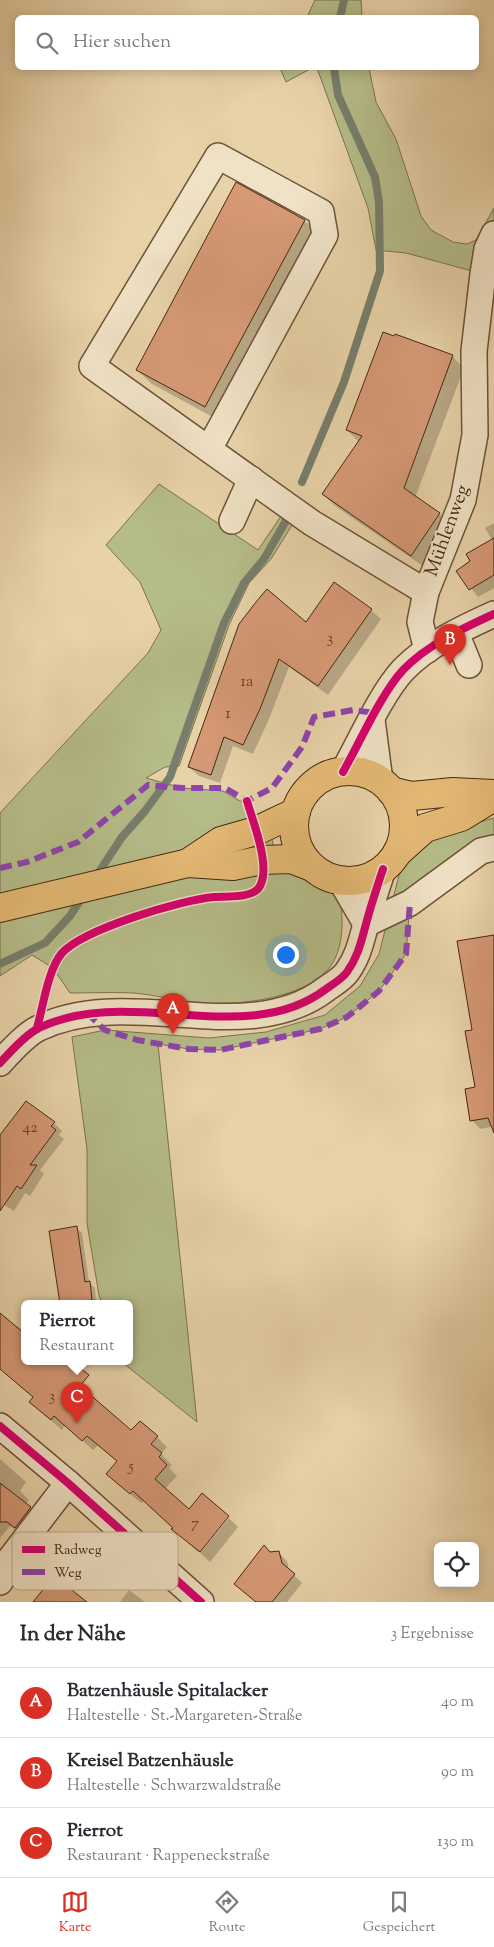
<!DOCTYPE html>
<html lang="de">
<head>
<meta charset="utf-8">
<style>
	body { margin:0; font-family:"Sorts Mill Goudy",serif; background:#f2f2f3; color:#2b2b33 }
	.controls { position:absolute; right:15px; bottom:15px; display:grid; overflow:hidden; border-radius:8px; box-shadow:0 2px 12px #0003 }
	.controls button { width:45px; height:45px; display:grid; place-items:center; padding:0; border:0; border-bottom:1px solid #e1e1e2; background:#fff; color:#2b2b33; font:25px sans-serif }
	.you { position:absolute; left:285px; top:954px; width:18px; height:18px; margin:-12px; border:4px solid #fff; border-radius:50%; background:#1a73e8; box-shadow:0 0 0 8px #1a73e833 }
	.badge { display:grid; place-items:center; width:32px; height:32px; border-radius:50%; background:#d93025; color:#fff; font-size:16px; font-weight:700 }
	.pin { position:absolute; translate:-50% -41px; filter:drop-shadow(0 1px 2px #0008) }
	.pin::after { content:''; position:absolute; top:26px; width:18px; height:15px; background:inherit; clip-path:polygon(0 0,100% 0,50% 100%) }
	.popup { position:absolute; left:21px; top:1300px; width:112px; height:65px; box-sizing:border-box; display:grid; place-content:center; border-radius:8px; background:#fff; filter:drop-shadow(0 1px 4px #0005); font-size:16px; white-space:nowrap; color:#7c7c81 }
	.popup b { font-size:19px; color:#2b2b33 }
	.popup::after { content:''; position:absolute; left:50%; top:100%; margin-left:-10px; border:10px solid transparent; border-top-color:#fff }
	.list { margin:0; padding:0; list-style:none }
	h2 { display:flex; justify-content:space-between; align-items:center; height:65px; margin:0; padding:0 20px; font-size:21px }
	h2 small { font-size:16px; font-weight:400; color:#7c7c81 }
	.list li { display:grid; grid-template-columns:32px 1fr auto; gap:15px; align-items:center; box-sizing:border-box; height:70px; padding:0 20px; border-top:1px solid #e1e1e2 }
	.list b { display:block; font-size:19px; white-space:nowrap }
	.list p { margin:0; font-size:16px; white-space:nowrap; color:#7c7c81 }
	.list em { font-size:16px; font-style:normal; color:#7c7c81 }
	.icon { flex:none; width:28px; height:28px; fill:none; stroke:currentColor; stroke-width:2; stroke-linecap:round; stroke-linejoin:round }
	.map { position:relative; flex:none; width:494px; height:1602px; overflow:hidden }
	.search { position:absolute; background:#fff; box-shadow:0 2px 12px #0003; left:15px; right:15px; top:15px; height:55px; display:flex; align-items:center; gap:12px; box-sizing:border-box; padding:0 18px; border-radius:8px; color:#7c7c81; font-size:19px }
	.sheet { height:275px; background:#fff }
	nav { display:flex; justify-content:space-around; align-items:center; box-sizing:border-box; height:70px; border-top:1px solid #e1e1e2; background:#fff; font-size:14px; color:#7c7c81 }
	nav a { display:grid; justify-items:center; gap:2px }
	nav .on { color:#d93025 }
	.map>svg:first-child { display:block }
	.green { fill:#b5bc88; stroke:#7e724c }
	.shadow { fill:#0003 }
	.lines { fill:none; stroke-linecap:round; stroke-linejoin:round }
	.stream { stroke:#777e6c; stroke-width:8 }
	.building { fill:#d69976; stroke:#462811 }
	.minor-casing { stroke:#6e5237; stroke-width:28 }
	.major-casing { stroke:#462811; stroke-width:30 }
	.minor { stroke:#f0e2c6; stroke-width:25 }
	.major { stroke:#e4b974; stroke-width:28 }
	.quiet { stroke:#8e44ad; stroke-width:6; stroke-dasharray:12 6; stroke-linecap:butt }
	.cycleway-casing { stroke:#f0e2c6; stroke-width:11 }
	.cycleway { stroke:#d6006c; stroke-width:8 }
	.labels { text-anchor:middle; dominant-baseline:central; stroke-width:4.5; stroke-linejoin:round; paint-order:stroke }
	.number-label { font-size:16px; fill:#6a442a }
	.street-label { font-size:19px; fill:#462811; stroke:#f0e2c6 }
	.key { fill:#f0e2c6; stroke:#bdaa90; stroke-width:1 }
	.key-label { font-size:14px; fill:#462811 }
</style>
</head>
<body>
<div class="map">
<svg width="494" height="1602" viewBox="0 0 494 1602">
	<rect width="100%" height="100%" fill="#e8d2a8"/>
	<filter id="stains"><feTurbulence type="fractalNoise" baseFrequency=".004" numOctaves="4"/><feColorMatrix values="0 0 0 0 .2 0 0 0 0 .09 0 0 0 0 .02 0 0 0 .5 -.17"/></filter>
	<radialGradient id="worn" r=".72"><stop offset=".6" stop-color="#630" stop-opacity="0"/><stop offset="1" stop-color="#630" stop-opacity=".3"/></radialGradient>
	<g class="green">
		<path d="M315 0H361L362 17H307Z"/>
		<path d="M280 68H312L286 82Z"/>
		<path d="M317 68H369L376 102 396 139 421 216 431 230 453 242 467 244 476 240 494 208V277L406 253 376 250 368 208Z"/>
		<path d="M159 484 258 550 281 516 294 522 271 559 249 583 229 625 179 766 165 767 146 778 182 788 223 791 245 804 271 834 278 869 311 878 340 895C343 918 345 948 329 968 305 999 236 1006 198 1003 177 1001 156 995 134 993 113 992 91 993 70 993L53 968 32 955 0 976V813L148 653 161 630 140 582 106 545Z"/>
		<path d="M494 818V848L410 903 406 954 379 991 347 1017 320 1029 220 1050 189 1049 158 1044 197 1422 123 1363 130 1362V1304H102L99 1295 87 1223V1149L72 1037 105 1030 209 1038 266 1032 325 1015 360 986 379 954 399 875 416 850 441 833Z"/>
	</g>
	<g class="shadow">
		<path d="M237 184 305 221 319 235 220 421 152 384 137 370Z"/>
		<path d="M396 335 453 357 464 368 415 498 439 514 451 526 423 566 335 506 323 494 359 442 347 430Z"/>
		<path d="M494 523V588L478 597 458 571 492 540 485 528Z"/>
		<path d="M371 610 381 619 328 695 289 667 269 719 253 754 233 746 220 783 199 776 189 767 306 624Z"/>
		<path d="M494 936V1126L480 1129 472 1120 476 1088 473 1031Z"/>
		<path d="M54 1123 62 1131 59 1135 64 1139 40 1170 44 1174 30 1196 25 1193 14 1211 0 1202V1138Z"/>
		<path d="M76 1228 82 1233 89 1282 95 1288 96 1304H61Z"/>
		<path d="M0 1314 24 1341V1362H49L131 1432 157 1437 167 1447 161 1454 172 1465 169 1468 177 1476 165 1489 189 1510 227 1516 198 1552 144 1501 141 1503 118 1484V1462L98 1445 93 1450 65 1425 62 1430 41 1412 34 1398 0 1368Z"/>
		<path d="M0 1459 26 1482 20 1491 29 1500 26 1504 39 1517 24 1536 10 1526 0 1538Z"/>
		<path d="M229 1518 238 1527 210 1562 200 1553Z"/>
		<path d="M278 1552 287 1561 289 1570 302 1583 287 1602H256L270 1553Z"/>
		<path d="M129 1590 145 1602H120Z"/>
	</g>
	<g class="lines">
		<g class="stream">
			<path d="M340 18 344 0"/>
			<path d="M302 482 344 382 380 271 379 202 375 177 338 95 334 68"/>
			<path d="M95 878 122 837 145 811 170 777 224 623 244 583 264 559 287 519"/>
			<path d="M0 964 45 943 70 916 83 896"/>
		</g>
	</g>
	<g class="building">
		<path d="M236 182 305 220 205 407 136 370Z"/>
		<path d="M383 332 394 336 395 334 453 355 404 488 440 513 411 556 322 494 362 436 346 430Z"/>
		<path d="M494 538V575L469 590 456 571 470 561 466 554Z"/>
		<path d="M334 582 372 609 318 686 279 659 260 709 243 745 224 737 211 775 188 767 239 624 256 602 267 589 306 622Z"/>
		<path d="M494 935V1133L488 1118 470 1121 465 1089 475 1087 465 1031 472 1030 457 941Z"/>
		<path d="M26 1101 55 1122 51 1126 56 1130 30 1165H37L21 1189 17 1186 0 1211V1135Z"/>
		<path d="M77 1226 85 1282 90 1281 92 1300 60 1304 49 1231Z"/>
		<path d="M0 1313 24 1333V1362H73L89 1375 80 1386 131 1430 140 1421 158 1436 151 1444 162 1453 159 1457 167 1465 155 1479 189 1509 202 1493 229 1516 200 1552 171 1529 173 1528 133 1491 130 1494 106 1474 117 1461 87 1436 82 1441 54 1416 51 1420 29 1402 33 1397 0 1369Z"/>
		<path d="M0 1483 31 1507 15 1528 7 1522H0Z"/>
		<path d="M264 1545 270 1552 279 1551 282 1563 295 1574 272 1602H256L234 1584Z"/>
		<path d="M54 1576 87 1602H33Z"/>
	</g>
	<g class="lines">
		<g class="minor-casing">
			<g id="minor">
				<path d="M209 449 325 235 321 212 218 156 92 366 312 523 426 592"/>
				<path d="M232 521 251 479"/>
				<path d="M456 633 469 665"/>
				<path d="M427 650 420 622 426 592 463 500 475 435 474 351 483 274 487 249 494 234"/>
				<path d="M372 720 380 781"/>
				<path d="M343 772C360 742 381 694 403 670 427 645 463 628 494 614"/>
				<path d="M341 881 366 924"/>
				<path d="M366 924 410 903 481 851 494 848"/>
				<path d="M0 1063C10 1052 26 1034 39 1028 129 984 246 1050 326 989 333 984 342 979 347 972 358 957 361 942 366 924 371 905 377 887 383 869"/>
				<path d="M0 1426 68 1483 201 1602"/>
				<path d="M0 1582 7 1563 68 1483"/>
			</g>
		</g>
		<g class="major-casing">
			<g id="major">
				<circle cx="349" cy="826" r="55"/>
				<path d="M391 791 412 796 453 792 494 794"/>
				<path d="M397 853 425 828 461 817 494 797"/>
				<path d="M188 863 221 841 256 831 296 812"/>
				<path d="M0 908 188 863 233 866 262 860 291 859 312 867"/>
			</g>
		</g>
		<use href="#minor" class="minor"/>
		<use href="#major" class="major"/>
		<g class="quiet">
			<path d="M0 868 27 862 78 842 148 785 182 788H225L247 801 272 788 302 747 314 717 353 710 375 713"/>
			<path d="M87 1013 105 1030 137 1040 189 1049 220 1050 320 1029 347 1017 379 991 406 954 410 903"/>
		</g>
		<g class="cycleway-casing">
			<g id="cycleway">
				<path d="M343 772C360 742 381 694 403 670 427 645 463 628 494 614"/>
				<path d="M37 1028C43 1007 48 969 62 953 84 929 181 900 214 897 227 896 253 899 260 886 271 866 253 822 247 801"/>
				<path d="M0 1063C10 1052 26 1034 39 1028 129 984 246 1050 326 989 333 984 342 979 347 972 358 957 361 942 366 924 371 905 377 887 383 869"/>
				<path d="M0 1426 68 1483 201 1602"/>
			</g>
		</g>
		<use href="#cycleway" class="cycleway"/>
	</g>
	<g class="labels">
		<g class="number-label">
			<text x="330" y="639">3</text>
			<text x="247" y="682">1a</text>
			<text x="228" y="714">1</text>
			<text x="30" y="1128">42</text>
			<text x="52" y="1397">3</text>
			<text x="131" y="1467">5</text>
			<text x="195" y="1524">7</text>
		</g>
		<g class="street-label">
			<text transform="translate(448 531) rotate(-70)">Mühlenweg</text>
		</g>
	</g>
	<rect x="12" y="1532" width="166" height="58" rx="8" class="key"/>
	<rect x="22" y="1546" width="23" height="7" fill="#d6006c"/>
	<rect x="22" y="1569" width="23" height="6" fill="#8e44ad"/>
	<g class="key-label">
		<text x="54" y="1554">Radweg</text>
		<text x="54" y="1577">Weg</text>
	</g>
	<rect width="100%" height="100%" filter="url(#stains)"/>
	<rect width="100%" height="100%" fill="url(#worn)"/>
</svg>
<div class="controls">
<button><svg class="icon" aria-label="locate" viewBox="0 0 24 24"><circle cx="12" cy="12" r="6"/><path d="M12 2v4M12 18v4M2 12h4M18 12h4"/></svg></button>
</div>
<div class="you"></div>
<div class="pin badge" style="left:173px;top:1034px">A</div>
<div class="pin badge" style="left:450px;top:665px">B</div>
<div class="pin badge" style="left:77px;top:1423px">C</div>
<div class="popup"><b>Pierrot</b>Restaurant</div>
<div class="search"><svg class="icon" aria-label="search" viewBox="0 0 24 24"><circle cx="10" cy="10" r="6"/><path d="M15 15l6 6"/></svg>Hier suchen</div>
</div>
<section class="sheet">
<h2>In der Nähe<small>3 Ergebnisse</small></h2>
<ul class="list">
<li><span class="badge">A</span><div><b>Batzenhäusle Spitalacker</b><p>Haltestelle · St.-Margareten-Straße</p></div><em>40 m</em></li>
<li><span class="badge">B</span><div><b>Kreisel Batzenhäusle</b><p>Haltestelle · Schwarzwaldstraße</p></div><em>90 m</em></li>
<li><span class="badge">C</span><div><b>Pierrot</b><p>Restaurant · Rappeneckstraße</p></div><em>130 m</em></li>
</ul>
</section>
<nav>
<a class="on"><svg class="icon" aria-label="map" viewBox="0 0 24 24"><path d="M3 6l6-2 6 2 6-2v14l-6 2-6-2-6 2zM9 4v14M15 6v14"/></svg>Karte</a>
<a><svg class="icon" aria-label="directions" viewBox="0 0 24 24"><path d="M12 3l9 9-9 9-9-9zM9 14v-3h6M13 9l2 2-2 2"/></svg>Route</a>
<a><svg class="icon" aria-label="saved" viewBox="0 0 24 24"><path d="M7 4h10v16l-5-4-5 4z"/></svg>Gespeichert</a>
</nav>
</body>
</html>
